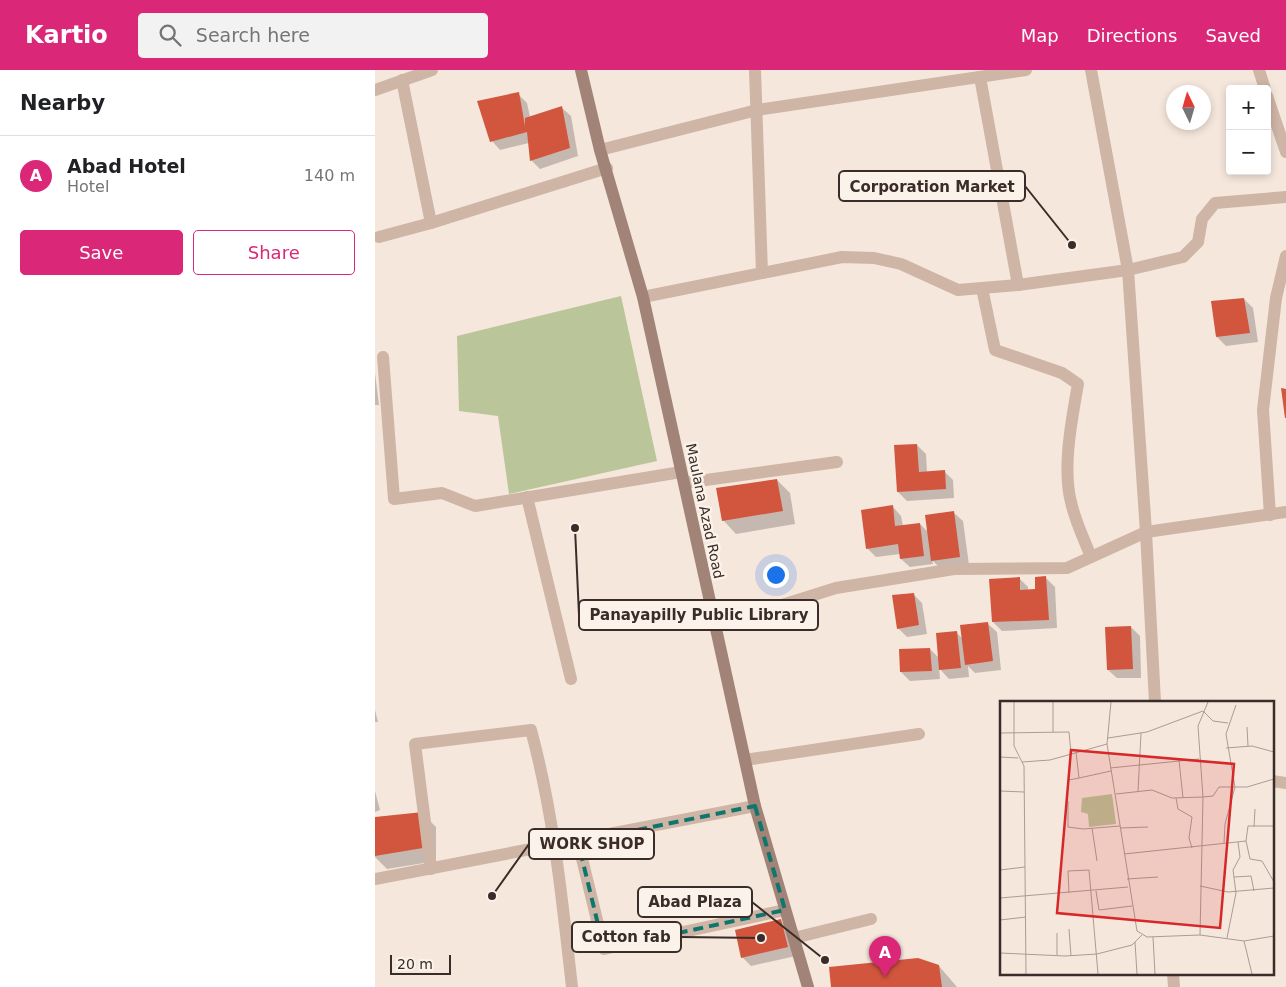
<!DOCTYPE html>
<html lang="en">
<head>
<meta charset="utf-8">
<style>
	body { margin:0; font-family:"DejaVu Sans",sans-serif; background:#f2f2f2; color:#202124 }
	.controls { position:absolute; right:15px; top:15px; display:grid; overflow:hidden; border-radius:5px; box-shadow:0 2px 8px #0003 }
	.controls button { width:45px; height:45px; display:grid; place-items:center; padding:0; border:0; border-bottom:1px solid #e0e0e0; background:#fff; color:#202124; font:25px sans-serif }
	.compass { position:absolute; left:791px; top:15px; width:45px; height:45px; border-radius:50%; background:#fff; box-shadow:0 2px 8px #0003; rotate:355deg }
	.scale { position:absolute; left:15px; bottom:12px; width:61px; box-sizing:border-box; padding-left:5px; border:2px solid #3a2c28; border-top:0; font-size:14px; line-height:18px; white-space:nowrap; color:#3a2c28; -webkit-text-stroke:4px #fbf2e9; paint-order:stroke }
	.you { position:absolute; left:400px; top:504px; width:18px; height:18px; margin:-12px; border:4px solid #fff; border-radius:50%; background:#1a73e8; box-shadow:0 0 0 8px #1a73e833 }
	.badge { display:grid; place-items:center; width:32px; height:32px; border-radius:50%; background:#db2777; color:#fff; font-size:16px; font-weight:700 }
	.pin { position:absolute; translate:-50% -41px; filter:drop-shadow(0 1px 2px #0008) }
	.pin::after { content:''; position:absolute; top:26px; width:18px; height:15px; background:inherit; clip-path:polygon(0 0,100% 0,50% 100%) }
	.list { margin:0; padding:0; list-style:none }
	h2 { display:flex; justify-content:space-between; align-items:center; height:65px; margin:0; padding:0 20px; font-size:21px }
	h2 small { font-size:16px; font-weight:400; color:#757577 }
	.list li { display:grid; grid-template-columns:32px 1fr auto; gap:15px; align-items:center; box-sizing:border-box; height:80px; padding:0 20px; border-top:1px solid #e0e0e0 }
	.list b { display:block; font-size:19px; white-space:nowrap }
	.list p { margin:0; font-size:16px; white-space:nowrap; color:#757577 }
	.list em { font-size:16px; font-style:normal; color:#757577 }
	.actions { display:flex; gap:10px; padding:15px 20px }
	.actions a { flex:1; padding:11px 0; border:1px solid #db2777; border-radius:5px; text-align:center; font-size:18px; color:#db2777 }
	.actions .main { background:#db2777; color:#fff }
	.icon { flex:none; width:28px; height:28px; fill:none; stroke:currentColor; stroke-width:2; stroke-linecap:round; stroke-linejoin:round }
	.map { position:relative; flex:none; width:911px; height:917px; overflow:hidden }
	header { display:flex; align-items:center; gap:30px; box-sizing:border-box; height:70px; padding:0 25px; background:#db2777; color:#fff }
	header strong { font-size:24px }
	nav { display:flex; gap:28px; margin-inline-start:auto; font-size:18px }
	.search { width:350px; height:45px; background:#f2f2f2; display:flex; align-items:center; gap:12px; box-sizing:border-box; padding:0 18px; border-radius:5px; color:#757577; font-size:19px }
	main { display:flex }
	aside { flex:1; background:#fff }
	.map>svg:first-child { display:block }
	.green { fill:#bac59a }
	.shadow { fill:#0003 }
	.building { fill:#d2553d }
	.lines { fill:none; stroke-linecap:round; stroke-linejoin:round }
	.minor { stroke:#ceb5a6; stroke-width:12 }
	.tertiary { stroke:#ceb5a6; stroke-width:12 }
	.secondary { stroke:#a28377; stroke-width:12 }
	.marked { fill:none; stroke:#0f766e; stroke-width:4; stroke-dasharray:10 6; stroke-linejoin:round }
	.labels { text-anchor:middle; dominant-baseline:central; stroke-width:5; stroke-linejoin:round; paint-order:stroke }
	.street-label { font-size:14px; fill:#3a2c28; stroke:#fbf2e9 }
	.inset-road { fill:none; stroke:#aa9c94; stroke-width:1 }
	.view { fill:#d62828; fill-opacity:0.15; stroke:#d62828; stroke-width:2.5 }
	.inset-edge { fill:none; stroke:#3a2c28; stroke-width:2.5 }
	.leader { fill:none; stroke:#3a2c28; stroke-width:2 }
	.callout-dot { fill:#3a2c28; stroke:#fbf2e9; stroke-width:2 }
	.callout { fill:#fbf2e9; stroke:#3a2c28; stroke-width:2 }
	.callout-label { font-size:15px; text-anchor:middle; font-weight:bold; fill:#3a2c28 }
</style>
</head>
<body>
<header>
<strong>Kartio</strong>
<div class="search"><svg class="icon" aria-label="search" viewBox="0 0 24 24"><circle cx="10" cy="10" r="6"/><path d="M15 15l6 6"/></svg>Search here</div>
<nav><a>Map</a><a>Directions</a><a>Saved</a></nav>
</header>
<main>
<aside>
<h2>Nearby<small></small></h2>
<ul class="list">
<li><span class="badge">A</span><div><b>Abad Hotel</b><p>Hotel</p></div><em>140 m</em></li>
</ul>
<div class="actions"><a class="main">Save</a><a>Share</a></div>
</aside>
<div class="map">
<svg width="911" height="917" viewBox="0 0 911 917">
	<rect width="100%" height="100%" fill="#f5e7dc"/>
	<path class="green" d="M246 226 282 391 134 424 123 346 84 341 82 266Z"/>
	<g class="shadow">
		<path d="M143 24 152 33 155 47 187 38 196 46 203 86 165 99 156 90 154 73 125 80 117 71Z"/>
		<path d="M869 229 878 238 883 272 851 276 842 267Z"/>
		<path d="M0 303 4 335H0Z"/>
		<path d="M542 375 551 384 552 402 569 401 578 410 579 428 532 431 523 422Z"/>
		<path d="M402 410 415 423 420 454 361 464 348 450Z"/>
		<path d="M518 437 526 446 528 456 545 454 554 463 579 443 588 451 594 495 566 499 557 490 558 494 535 497 526 489 525 484 501 487 492 478Z"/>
		<path d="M644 508 653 517V521L662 520 671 508 680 517 682 558 627 561 618 552Z"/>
		<path d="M538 524 547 533 552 564 532 567 523 558Z"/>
		<path d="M613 554 622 562 626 600 600 603 593 596 594 607 574 609 564 598 565 609 535 611 526 602 555 579 565 589 581 562 588 569Z"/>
		<path d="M756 557 765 566 766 608H742L733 600Z"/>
		<path d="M0 640 3 652H0Z"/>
		<path d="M0 721 5 740 0 742Z"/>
		<path d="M48 744 61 757V791L12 799 0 787V748Z"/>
		<path d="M406 851 415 860 421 886 376 896 367 887Z"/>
		<path d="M564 896 582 917H457Z"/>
	</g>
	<g class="building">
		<path d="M144 22 150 56V48L187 36 195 78 155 91 152 62 115 72 102 31Z"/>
		<path d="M869 228 875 263 841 267 836 231Z"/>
		<path d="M906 318 911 319V348H910Z"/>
		<path d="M542 374 544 402 570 400 571 419 522 422 519 375Z"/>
		<path d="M402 409 408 441 347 451 341 418Z"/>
		<path d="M518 435 520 456 545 453 549 486 525 489 523 474 491 479 486 440Z"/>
		<path d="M579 441 585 487 556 491 550 445Z"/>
		<path d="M671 506 674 550 617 552 614 509 645 507V520L660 519V507Z"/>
		<path d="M539 523 544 555 522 559 517 525Z"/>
		<path d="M613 552 618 591 590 595 585 555Z"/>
		<path d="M756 556 758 599 732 600 730 557Z"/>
		<path d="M582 561 586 598 564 600 561 563Z"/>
		<path d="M555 578 557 601 525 602 524 579Z"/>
		<path d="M48 742V778L0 786V747Z"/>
		<path d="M406 849 413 877 366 888 360 860Z"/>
		<path d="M543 888 564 895 567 917H456L454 897Z"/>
	</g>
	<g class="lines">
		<g class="minor">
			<path d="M380 0 387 203"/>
			<path d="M884 0 890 19"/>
			<path d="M605 7 643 215"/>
			<path d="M0 20 57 0"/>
			<path d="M892 26 911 82"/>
			<path d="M225 80 382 40 651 0"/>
			<path d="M56 153 232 98"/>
			<path d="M4 167 56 153 27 10"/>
			<path d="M607 218 620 280 687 303 703 314C697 349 687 397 696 432 700 451 709 469 716 487"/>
			<path d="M268 227 467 187 499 188 526 194 583 220 643 215 753 200 808 187 823 172 827 149 840 133 911 127"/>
			<path d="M8 287 19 429 67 423 100 436 306 402"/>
			<path d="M309 413 462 392"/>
			<path d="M152 427 196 609"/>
			<path d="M895 445 888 340 901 228 911 186"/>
			<path d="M340 556 461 518 579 499 692 498 771 462 911 442"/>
			<path d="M370 690 544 664"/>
			<path d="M897 711 911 713"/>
			<path d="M203 772 229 879 410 840"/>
			<path d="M56 799 40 674 156 660C179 745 187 830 197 917"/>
			<path d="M419 868 496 849"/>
		</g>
		<g class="tertiary">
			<path d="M716 0 753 200 771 462 780 632"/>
			<path d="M0 809 380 736"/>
			<path d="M798 903 799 917"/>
		</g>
		<path class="secondary" d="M206 0 225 80 268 227 380 736 433 917"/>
	</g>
	<path class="marked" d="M380 736 410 840 229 879 203 772Z"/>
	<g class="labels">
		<g class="street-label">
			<text transform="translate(330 441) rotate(78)">Maulana Azad Road</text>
		</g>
	</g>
	<g transform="translate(625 631)">
		<rect width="274" height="274" fill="#f5e7dc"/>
		<path d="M112 93 116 123 89 126 88 113 81 111 82 97Z" fill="#bac59a"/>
		<path class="inset-road" d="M14 1V45L24 65 26 273M111 1 107 43 137 230 147 236 200 234 244 240 252 273M247 26 248 45M53 31V1M0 32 69 31 71 52M108 37 147 31 203 10 213 20 228 22M226 47 252 45 274 51M0 56 18 57M179 59 183 97M22 61 50 59 107 43M110 67 199 58M79 77 111 70M69 79 79 77 76 51M0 90 24 91M138 91 141 32M116 93 152 89 172 97 203 96 213 95 219 86H247L274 78M176 97 178 108 192 116 189 137 192 147M68 100V126L83 128 120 125M254 126 255 108M92 127 97 160M120 127 148 126M246 140 248 125H274M224 142 225 123 235 86 226 33 236 4M124 153 246 140 250 158 262 160 274 181M0 169 25 166M234 176 251 175 254 190M127 178 158 176M200 185 228 191 274 187M96 190 99 209 132 205M69 192 68 170 89 169 98 273M0 197 128 186M0 219 26 216M69 228 71 255M200 234 203 96 198 25 208 1M153 236 155 273M227 237 236 192 233 169 240 156 238 141M244 240 274 235M135 241 137 273M0 252 65 255 97 253 132 244 142 234M57 254V232"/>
		<path class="view" d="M71 49 234 63 220 227 57 212Z"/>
		<rect width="274" height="274" class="inset-edge"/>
	</g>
	<path class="leader" d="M697 175L650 116M200 458L204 545M117 826L154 774M450 890L377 832M386 868L306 867"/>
	<g class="callout-dot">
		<circle cx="697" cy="175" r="5"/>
		<circle cx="200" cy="458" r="5"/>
		<circle cx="117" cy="826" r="5"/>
		<circle cx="450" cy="890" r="5"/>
		<circle cx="386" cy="868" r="5"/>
	</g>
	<g class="callout">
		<rect x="464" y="101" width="186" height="30" rx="5"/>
		<rect x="204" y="530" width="239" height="30" rx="5"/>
		<rect x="154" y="759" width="125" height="30" rx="5"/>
		<rect x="263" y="817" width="114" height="30" rx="5"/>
		<rect x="197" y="852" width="109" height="30" rx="5"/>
	</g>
	<g class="callout-label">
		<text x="557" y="122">Corporation Market</text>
		<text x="324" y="550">Panayapilly Public Library</text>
		<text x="217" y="779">WORK SHOP</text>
		<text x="320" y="837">Abad Plaza</text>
		<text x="251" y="872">Cotton fab</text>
	</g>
</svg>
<div class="controls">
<button>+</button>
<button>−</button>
</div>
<svg class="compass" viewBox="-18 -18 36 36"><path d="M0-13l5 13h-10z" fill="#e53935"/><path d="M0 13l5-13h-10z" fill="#757577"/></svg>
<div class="scale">20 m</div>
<div class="you"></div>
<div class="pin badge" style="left:510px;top:907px">A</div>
</div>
</main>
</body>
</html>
